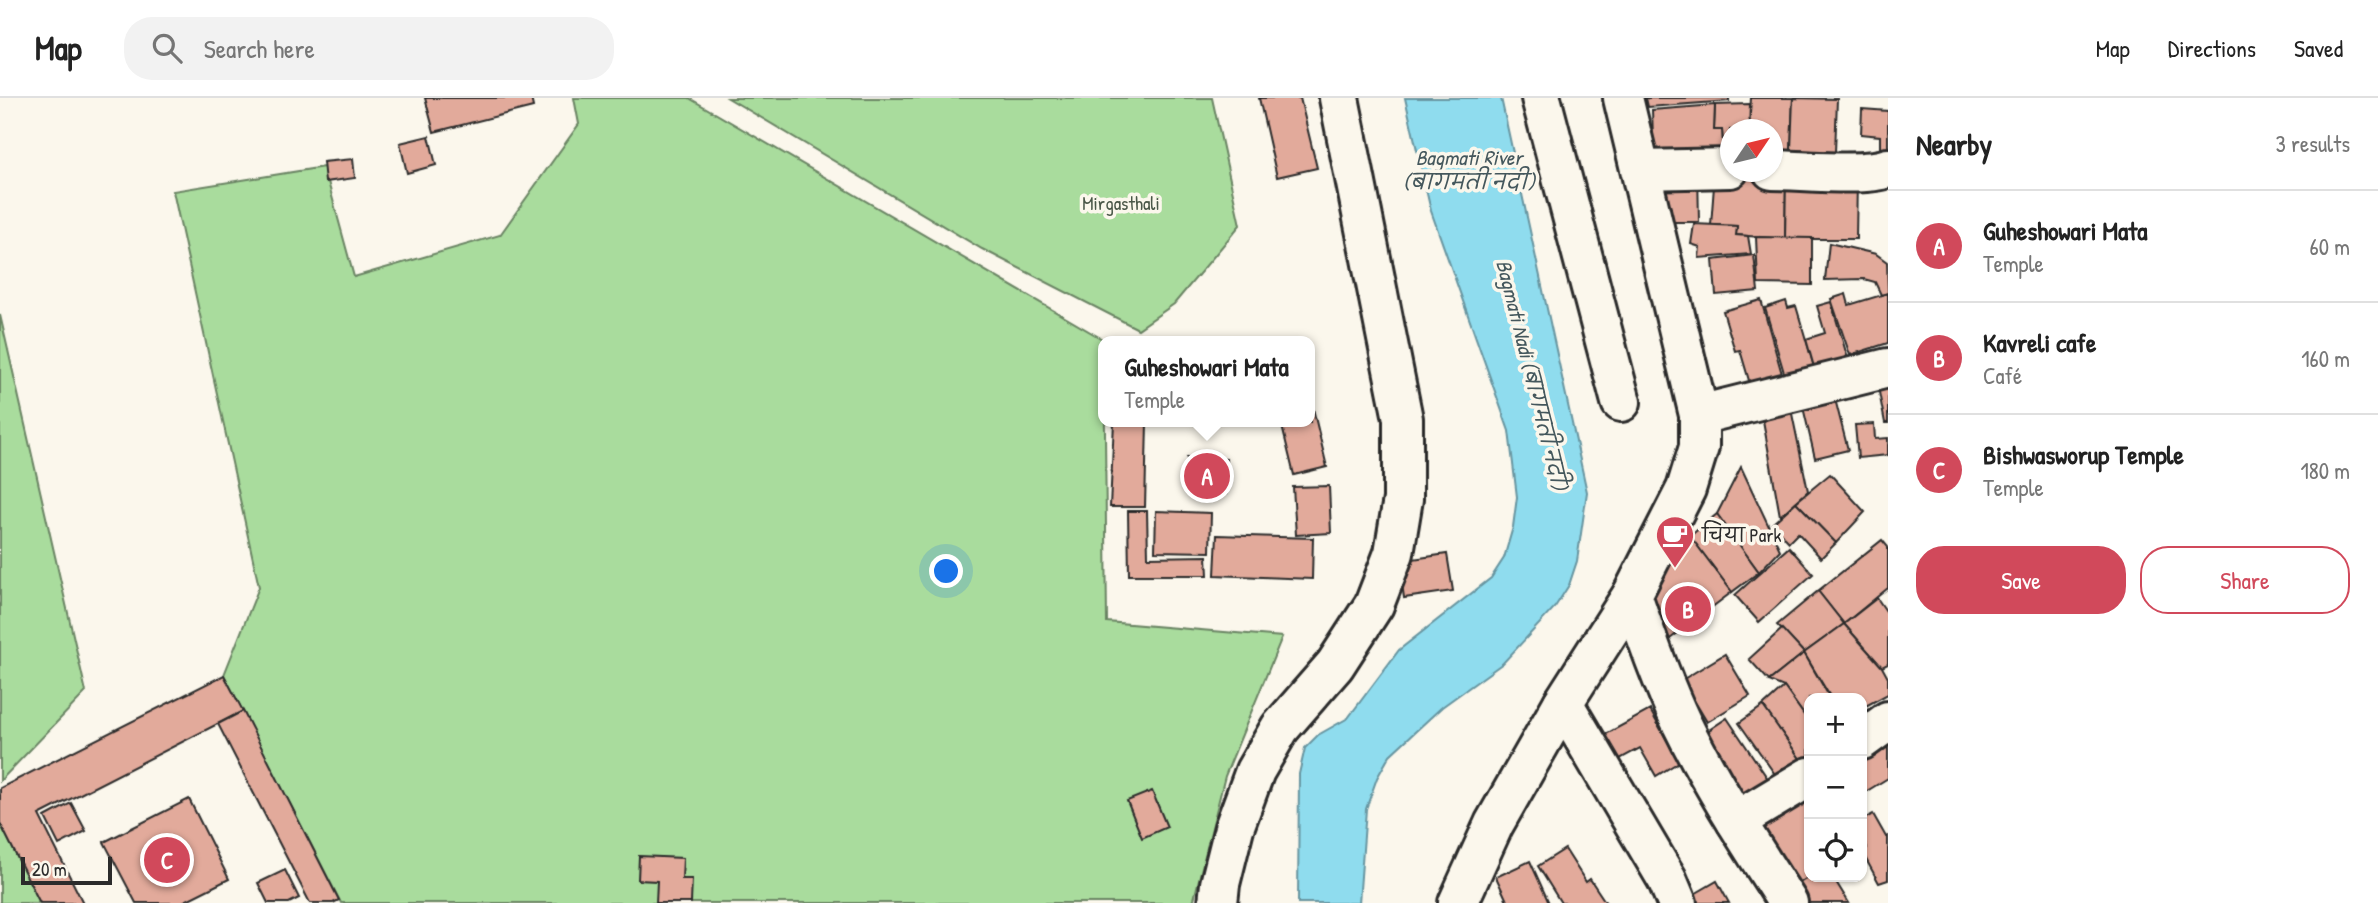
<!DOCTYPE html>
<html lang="en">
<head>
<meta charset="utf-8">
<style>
	body { margin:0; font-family:"Patrick Hand","Playpen Sans Deva",sans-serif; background:#f2f2f2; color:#222 }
	.controls { position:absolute; right:21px; bottom:21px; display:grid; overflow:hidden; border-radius:14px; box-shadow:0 2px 5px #0004 }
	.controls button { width:63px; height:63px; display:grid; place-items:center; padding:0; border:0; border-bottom:2px solid #e0e0e0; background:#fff; color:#222; font:35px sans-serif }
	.compass { position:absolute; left:1720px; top:21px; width:63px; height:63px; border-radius:50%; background:#fff; box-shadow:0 2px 5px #0004; rotate:55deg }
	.scale { position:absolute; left:21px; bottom:18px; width:91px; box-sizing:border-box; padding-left:7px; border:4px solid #2b2b2b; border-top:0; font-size:19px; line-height:24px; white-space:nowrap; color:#2b2b2b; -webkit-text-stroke:5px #fbf7ec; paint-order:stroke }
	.you { position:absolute; left:947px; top:474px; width:24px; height:24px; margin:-18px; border:5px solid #fff; border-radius:50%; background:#1a73e8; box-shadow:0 0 0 10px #1a73e833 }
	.badge { display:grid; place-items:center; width:46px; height:46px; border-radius:50%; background:#d1495b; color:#fff; font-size:23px; font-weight:700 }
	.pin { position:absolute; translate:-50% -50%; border:4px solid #fff; box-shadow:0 2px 7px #0006 }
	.popup { position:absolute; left:1098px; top:238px; width:217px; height:91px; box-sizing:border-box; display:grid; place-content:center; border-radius:14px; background:#fff; filter:drop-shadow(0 2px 5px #0005); font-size:23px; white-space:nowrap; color:#767676 }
	.popup b { font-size:26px; color:#222 }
	.popup::after { content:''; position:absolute; left:50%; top:100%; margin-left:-14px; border:14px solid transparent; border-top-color:#fff }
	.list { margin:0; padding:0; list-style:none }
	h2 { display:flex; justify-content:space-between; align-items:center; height:91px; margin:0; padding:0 28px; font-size:30px }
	h2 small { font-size:23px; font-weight:400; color:#767676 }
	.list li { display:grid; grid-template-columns:46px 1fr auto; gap:21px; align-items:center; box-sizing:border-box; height:112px; padding:0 28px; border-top:2px solid #e0e0e0 }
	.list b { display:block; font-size:26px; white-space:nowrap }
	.list p { margin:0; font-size:23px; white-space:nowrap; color:#767676 }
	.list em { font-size:23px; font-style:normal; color:#767676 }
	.actions { display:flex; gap:14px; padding:21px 28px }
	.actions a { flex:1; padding:16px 0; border:2px solid #d1495b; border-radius:28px; text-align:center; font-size:24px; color:#d1495b }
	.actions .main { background:#d1495b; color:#fff }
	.icon { flex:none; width:38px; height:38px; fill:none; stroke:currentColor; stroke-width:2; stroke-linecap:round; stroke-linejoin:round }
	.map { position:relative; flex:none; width:1888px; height:805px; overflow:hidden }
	header { display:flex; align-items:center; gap:42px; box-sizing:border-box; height:98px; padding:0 35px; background:#fff; border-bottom:2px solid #e0e0e0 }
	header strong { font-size:33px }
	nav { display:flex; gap:38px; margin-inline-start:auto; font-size:24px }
	.search { width:490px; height:63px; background:#f2f2f2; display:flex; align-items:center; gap:18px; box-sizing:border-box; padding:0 24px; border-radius:28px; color:#767676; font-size:26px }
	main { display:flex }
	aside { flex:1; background:#fff }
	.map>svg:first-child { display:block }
	.green { fill:#a9dc9d; stroke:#6a8464; stroke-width:2 }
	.water { fill:#8fdcee; stroke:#6795a0; stroke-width:2 }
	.building { fill:#e2aa9b; stroke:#2b2b2b; stroke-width:2 }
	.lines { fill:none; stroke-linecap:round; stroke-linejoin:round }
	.minor-casing { stroke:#2b2b2b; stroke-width:44 }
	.major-casing { stroke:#2b2b2b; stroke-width:44 }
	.minor { stroke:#fbf7ec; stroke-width:38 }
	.major { stroke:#fbf7ec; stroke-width:38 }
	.labels { text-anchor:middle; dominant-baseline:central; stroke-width:7; stroke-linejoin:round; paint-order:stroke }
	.park-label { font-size:19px; fill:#4a5748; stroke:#fbf7ec }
	.poi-label { font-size:19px; fill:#2b2b2b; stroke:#fbf7ec; text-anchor:start }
	.water-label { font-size:21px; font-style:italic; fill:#44575c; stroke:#fbf7ec }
</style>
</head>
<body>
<header>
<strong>Map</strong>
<div class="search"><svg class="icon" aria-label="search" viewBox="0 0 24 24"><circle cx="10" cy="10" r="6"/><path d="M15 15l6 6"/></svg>Search here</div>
<nav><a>Map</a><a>Directions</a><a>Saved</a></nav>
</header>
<main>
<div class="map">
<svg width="1888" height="805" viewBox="0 0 1888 805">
	<rect width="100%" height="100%" fill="#fbf7ec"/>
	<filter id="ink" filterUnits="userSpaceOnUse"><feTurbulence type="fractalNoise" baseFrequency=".0143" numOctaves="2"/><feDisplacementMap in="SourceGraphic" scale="14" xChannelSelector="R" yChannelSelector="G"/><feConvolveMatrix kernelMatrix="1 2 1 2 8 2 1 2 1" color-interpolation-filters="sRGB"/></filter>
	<g filter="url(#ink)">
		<g class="green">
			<path d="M574 0H689L1104 242 1107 524 1282 539 1225 678 1193 805H341L224 577 259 489 173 93 324 69 354 179 500 137 579 26Z"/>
			<path d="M728 0H1212L1240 127 1174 206 1138 231 982 151Z"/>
			<path d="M0 217 86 594 0 683Z"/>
			<path d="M0 725 40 805H0Z"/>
		</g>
		<path class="water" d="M1405 0H1501L1587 394 1577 463 1569 487 1555 509 1503 565 1442 609 1390 657 1377 680 1366 711 1359 805H1298L1299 676 1305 650 1318 637 1348 620 1399 552 1491 480 1504 460 1513 429 1517 399 1509 333 1431 113Z"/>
		<g class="building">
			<path d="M425 0H531L533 9 434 34Z"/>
			<path d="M1259 0H1300L1317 70 1277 79Z"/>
			<path d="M1646 0H1729V3L1648 9Z"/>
			<path d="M1751 0H1793L1791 53 1772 52V32H1749Z"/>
			<path d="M1793 0 1837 1 1835 54 1791 52Z"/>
			<path d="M1750 6 1749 32H1730V49L1723 47 1722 32H1714L1715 7Z"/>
			<path d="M1715 7 1714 32H1722L1724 64 1654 67 1652 12Z"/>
			<path d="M1862 11 1888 13V51H1880V38L1861 36Z"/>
			<path d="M429 38 436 67 407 75 400 45Z"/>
			<path d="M353 61 355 80 325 84 323 64Z"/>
			<path d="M1657 74H1698L1699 124H1671V110H1665Z"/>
			<path d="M1715 75 1786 80 1785 141 1736 137 1737 128 1711 127Z"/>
			<path d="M1786 80H1857L1856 141H1785Z"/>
			<path d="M1694 126 1737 128 1736 137 1748 138 1751 156 1699 160 1700 149 1691 146Z"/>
			<path d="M1756 139 1812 140V187L1758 186Z"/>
			<path d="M1829 145 1876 156 1887 164 1888 195 1881 197 1875 184 1864 181 1825 182Z"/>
			<path d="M1754 157 1758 193 1716 197 1713 162Z"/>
			<path d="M1888 195V245L1850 257 1831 201 1846 196 1849 207Z"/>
			<path d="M1761 202 1782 276 1750 286 1740 252 1735 253 1723 213Z"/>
			<path d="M1786 203 1788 210 1796 208 1814 269 1785 278 1765 210Z"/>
			<path d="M1831 204 1848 261 1814 269 1806 241 1825 235 1817 208Z"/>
			<path d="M1888 281V325H1885L1877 284Z"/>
			<path d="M1310 298 1327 369 1294 377 1281 324H1310Z"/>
			<path d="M1835 301 1848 352 1815 360 1803 309Z"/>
			<path d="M1790 306 1808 393 1780 418 1761 311Z"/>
			<path d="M1114 324H1147L1145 409H1110Z"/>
			<path d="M1874 326 1875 341 1888 340V357L1858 360 1855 327Z"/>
			<path d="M1187 360 1226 361V396H1187Z"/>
			<path d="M1741 369 1780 452 1759 474 1717 416Z"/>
			<path d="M1830 376 1865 414 1836 445 1796 404Z"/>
			<path d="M1329 388 1331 435 1296 437 1293 389Z"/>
			<path d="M1796 404 1836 445 1821 460 1798 435 1789 444 1772 426Z"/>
			<path d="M1128 413H1147L1148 459 1207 458 1208 477H1129Z"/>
			<path d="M1156 413 1211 415 1210 454 1155 453Z"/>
			<path d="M1717 416 1759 474 1732 494 1690 438Z"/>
			<path d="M1217 437 1313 440 1312 481 1215 477Z"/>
			<path d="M1690 438 1732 494 1662 547 1649 511 1650 481Z"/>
			<path d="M1882 442 1888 449V490L1844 526 1818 493Z"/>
			<path d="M1789 449 1813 476 1759 524 1735 497Z"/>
			<path d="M1447 456 1453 493 1404 500 1399 463Z"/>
			<path d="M1818 493 1844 526 1804 555 1777 527Z"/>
			<path d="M1877 500 1888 516V566L1882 569 1844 526Z"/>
			<path d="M1844 526 1882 569 1888 580V596L1862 610V600H1848L1847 598 1831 600 1804 555Z"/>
			<path d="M1782 531 1804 555 1769 583 1749 561Z"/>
			<path d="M1804 555 1830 600H1809V624L1784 589 1769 583Z"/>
			<path d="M1725 556 1750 598 1707 624 1682 582Z"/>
			<path d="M224 577 243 613 39 717 83 805H40L0 725V690Z"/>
			<path d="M1784 589 1809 624V660L1803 665 1763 608Z"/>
			<path d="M1763 608 1803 665 1779 682 1739 625Z"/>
			<path d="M1650 612 1679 664 1656 678 1640 650 1609 667 1595 642Z"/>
			<path d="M243 613 339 802 333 805H310L218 626Z"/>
			<path d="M1727 620 1768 681 1740 699 1700 638Z"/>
			<path d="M1888 642V680L1862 696V651Z"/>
			<path d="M1809 690V779L1798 786 1758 720Z"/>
			<path d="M1152 693 1167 729 1142 740 1127 703Z"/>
			<path d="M189 701 229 781 181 805H136L104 744Z"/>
			<path d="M71 705 86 733 59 747 45 719Z"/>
			<path d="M1873 716 1886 739 1888 738V782L1879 785 1862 754 1867 750 1862 740V722Z"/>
			<path d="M1565 751 1586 784 1590 781 1606 805H1561L1538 768Z"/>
			<path d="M639 758 683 760 682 781H692L691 805H656L657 783 638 782Z"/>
			<path d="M1530 763 1549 805H1508L1496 779Z"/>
			<path d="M285 772 299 800 289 805H268L258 785Z"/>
			<path d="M1809 779H1833L1849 805H1809L1798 786Z"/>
			<path d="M1717 783 1729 805H1695L1691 798Z"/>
		</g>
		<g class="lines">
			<g class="minor-casing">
				<g id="minor">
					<path d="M1541 0 1621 304"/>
					<path d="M1641 72 1730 70"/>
					<path d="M1772 72C1801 72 1863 79 1888 70"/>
					<path d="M1699 317 1888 270"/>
					<path d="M1563 605 1667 781 1677 805"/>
					<path d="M1862 642 1888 623"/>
					<path d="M1736 723 1809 679"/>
					<path d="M1218 805 1220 786 1234 730 1255 673 1280 630 1335 567 1374 507 1394 455 1403 401V321L1339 0"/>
					<path d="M1458 805 1494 726 1563 605 1632 497"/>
				</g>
			</g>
			<g class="major-casing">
				<path id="major" d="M1623 0 1699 317V349L1686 391 1632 497C1647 541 1662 584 1682 626 1712 688 1751 747 1788 805"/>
			</g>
			<use href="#minor" class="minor"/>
			<use href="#major" class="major"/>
		</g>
	</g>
	<defs>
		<g id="cafe-pin" transform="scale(2.0125)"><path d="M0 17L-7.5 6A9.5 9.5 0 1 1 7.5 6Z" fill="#d1495b" stroke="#fbf7ec"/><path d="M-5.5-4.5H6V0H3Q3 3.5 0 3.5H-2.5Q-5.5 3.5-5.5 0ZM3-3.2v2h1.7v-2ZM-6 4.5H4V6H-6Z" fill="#fff"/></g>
	</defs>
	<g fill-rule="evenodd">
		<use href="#cafe-pin" x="1675" y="437"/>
	</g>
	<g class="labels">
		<g class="park-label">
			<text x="1121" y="105">Mirgasthali</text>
		</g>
		<g class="poi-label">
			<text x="1702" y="437">चिया Park</text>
		</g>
		<g class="water-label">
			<text x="1469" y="59">Bagmati River<tspan x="1469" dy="24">(बागमती नदी)</tspan></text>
			<text transform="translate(1532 277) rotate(76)">Bagmati Nadi (बागमती नदी)</text>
		</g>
	</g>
</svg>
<div class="controls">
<button>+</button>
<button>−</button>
<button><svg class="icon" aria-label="locate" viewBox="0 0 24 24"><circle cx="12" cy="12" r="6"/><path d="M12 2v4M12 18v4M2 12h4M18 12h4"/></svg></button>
</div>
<svg class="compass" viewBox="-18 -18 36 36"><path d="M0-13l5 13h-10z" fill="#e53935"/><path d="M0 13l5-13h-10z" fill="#767676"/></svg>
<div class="scale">20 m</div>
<div class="you"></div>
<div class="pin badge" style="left:1207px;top:378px">A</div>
<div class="popup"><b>Guheshowari Mata</b>Temple</div>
<div class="pin badge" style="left:1688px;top:511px">B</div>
<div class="pin badge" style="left:167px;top:762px">C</div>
</div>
<aside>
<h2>Nearby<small>3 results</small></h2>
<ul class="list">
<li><span class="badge">A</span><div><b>Guheshowari Mata</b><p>Temple</p></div><em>60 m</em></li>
<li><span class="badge">B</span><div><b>Kavreli cafe</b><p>Café</p></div><em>160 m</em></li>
<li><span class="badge">C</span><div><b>Bishwasworup Temple</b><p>Temple</p></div><em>180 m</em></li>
</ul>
<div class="actions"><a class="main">Save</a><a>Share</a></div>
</aside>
</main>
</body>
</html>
